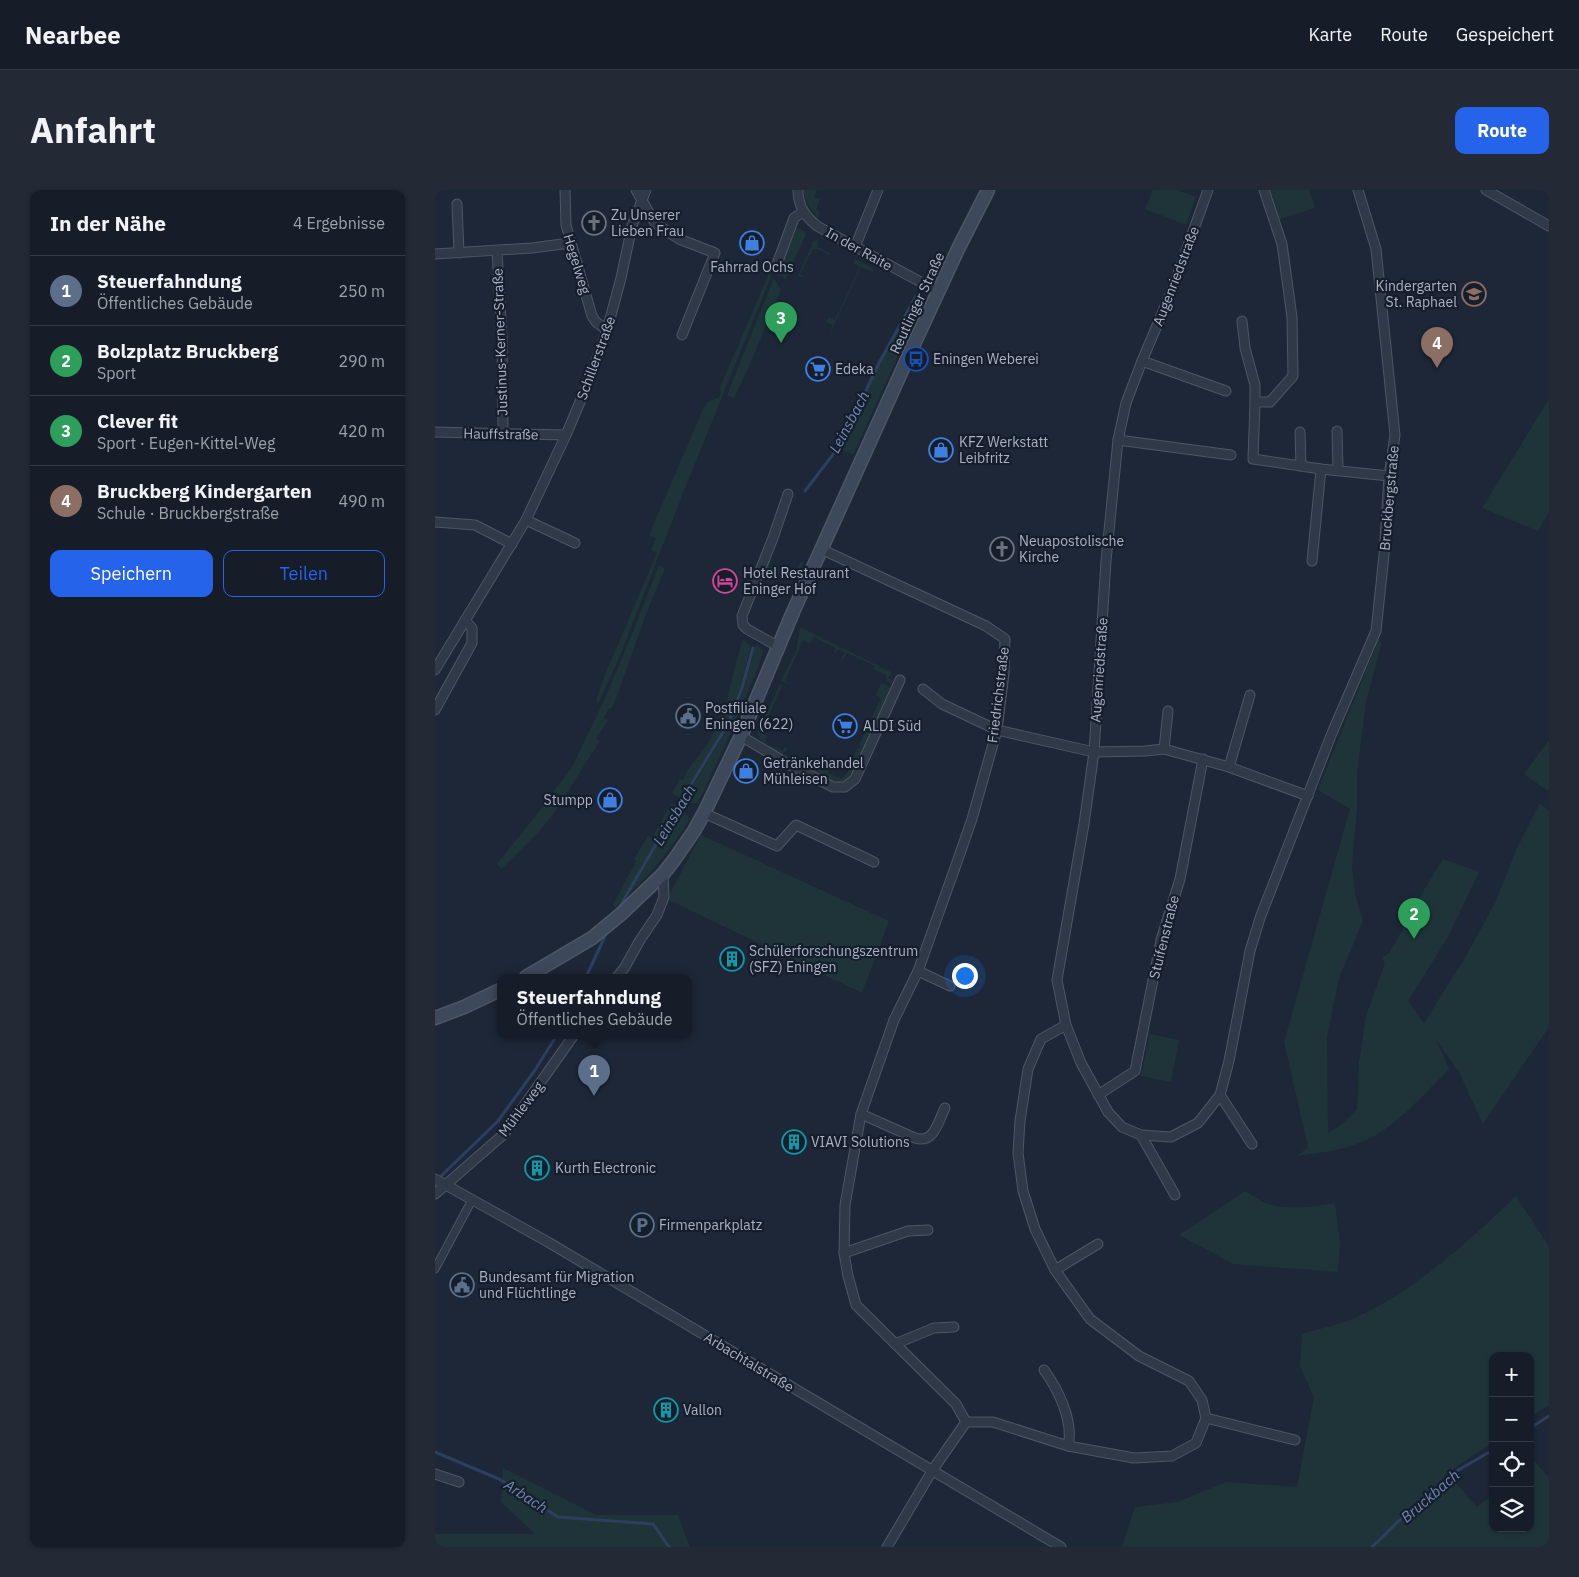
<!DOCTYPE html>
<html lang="de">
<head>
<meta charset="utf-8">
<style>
	body { margin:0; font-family:"IBM Plex Sans",sans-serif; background:#232a35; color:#f1f3f6 }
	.controls { position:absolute; right:15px; bottom:15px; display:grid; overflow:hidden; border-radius:10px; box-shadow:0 1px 4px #0004 }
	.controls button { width:45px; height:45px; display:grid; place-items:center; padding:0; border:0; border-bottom:1px solid #353b46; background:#161d29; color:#f1f3f6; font:25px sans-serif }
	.you { position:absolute; left:529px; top:785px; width:18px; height:18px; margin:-12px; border:4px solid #fff; border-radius:50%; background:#1a73e8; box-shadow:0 0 0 8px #1a73e833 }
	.badge { display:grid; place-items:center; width:32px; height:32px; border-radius:50%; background:#2563eb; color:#fff; font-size:16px; font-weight:700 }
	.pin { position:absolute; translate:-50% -41px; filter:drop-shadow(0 1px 2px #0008) }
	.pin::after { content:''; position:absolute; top:26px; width:18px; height:15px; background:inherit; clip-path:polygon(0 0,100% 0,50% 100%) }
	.popup { position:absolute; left:62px; top:784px; width:195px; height:65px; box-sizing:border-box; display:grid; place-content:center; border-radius:10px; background:#161d29; filter:drop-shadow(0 1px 4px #0005); font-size:16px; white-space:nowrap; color:#9ea2a8 }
	.popup b { font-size:19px; color:#f1f3f6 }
	.popup::after { content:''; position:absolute; left:50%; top:100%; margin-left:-10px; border:10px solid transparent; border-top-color:#161d29 }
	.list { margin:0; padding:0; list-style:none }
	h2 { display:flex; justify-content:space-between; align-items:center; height:65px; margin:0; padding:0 20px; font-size:21px }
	h2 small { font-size:16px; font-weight:400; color:#9ea2a8 }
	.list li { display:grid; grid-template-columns:32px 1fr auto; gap:15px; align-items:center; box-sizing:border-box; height:70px; padding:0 20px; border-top:1px solid #353b46 }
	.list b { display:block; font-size:19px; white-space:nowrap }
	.list p { margin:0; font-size:16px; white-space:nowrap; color:#9ea2a8 }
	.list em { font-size:16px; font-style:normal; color:#9ea2a8 }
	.actions { display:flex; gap:10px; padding:15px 20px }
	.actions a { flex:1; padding:11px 0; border:1px solid #2563eb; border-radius:10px; text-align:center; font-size:18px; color:#2563eb }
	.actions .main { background:#2563eb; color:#fff }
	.icon { flex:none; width:28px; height:28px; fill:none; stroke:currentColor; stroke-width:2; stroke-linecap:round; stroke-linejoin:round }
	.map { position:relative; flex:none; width:1114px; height:1357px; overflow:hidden; border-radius:10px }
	header { display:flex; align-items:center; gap:30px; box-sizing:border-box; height:70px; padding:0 25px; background:#161d29; border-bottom:1px solid #353b46 }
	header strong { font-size:24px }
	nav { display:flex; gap:28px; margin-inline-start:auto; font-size:18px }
	.intro { display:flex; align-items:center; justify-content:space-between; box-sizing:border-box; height:120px; padding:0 30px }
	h1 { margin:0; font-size:35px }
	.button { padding:12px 22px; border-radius:10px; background:#2563eb; color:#fff; font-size:18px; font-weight:700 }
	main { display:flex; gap:30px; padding:0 30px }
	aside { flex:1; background:#161d29; border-radius:10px; box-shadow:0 1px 4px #0004 }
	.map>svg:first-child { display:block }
	.green { fill:#1f3439 }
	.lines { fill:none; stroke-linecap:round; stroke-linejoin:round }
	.stream { stroke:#2c3f5f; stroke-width:3 }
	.pedestrian-casing { stroke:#4e5666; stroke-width:9 }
	.minor-casing { stroke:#4e5666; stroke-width:11 }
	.secondary-casing { stroke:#4e5666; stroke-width:15 }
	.pedestrian { stroke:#303948; stroke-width:7 }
	.minor { stroke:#303948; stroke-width:9 }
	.secondary { stroke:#3e485b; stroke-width:12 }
	.labels { text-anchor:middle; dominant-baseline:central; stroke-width:4.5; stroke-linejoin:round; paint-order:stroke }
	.poi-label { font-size:14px; fill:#aab3c6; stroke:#161e2c; text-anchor:start }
	.street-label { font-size:14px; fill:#aab3c6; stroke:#161e2c }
	.water-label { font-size:15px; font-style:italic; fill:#6e88b2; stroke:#161e2c }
</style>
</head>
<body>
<header>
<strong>Nearbee</strong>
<nav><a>Karte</a><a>Route</a><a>Gespeichert</a></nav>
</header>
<div class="intro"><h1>Anfahrt</h1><a class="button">Route</a></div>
<main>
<aside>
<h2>In der Nähe<small>4 Ergebnisse</small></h2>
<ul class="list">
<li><span class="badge" style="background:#5c6f8a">1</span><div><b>Steuerfahndung</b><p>Öffentliches Gebäude</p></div><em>250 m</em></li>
<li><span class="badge" style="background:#2e9e5b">2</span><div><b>Bolzplatz Bruckberg</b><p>Sport</p></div><em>290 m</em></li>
<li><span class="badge" style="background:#2e9e5b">3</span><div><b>Clever fit</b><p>Sport · Eugen-Kittel-Weg</p></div><em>420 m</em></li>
<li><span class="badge" style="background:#8d6e63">4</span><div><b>Bruckberg Kindergarten</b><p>Schule · Bruckbergstraße</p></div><em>490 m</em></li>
</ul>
<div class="actions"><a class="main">Speichern</a><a>Teilen</a></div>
</aside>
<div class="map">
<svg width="1114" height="1357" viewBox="0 0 1114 1357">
	<rect width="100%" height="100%" fill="#1d2737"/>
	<g class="green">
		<path d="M369 0H382L379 7 385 9 381 20 385 22 383 28C375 20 370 11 369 0Z"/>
		<path d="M718 0H742L761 7 751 35 710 19Z"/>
		<path d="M835 0H874L880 18 844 29Z"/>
		<path d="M361 37 370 42 371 44 351 89 341 84Z"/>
		<path d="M384 49 382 57 395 63V65L382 59H378L365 84 370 88 363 86 378 52Z"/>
		<path d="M420 69 439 79 438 82 426 77 392 150 398 135 391 132 394 127 400 130 425 77 418 73Z"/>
		<path d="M337 77 335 89 248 303 185 466 164 512 161 511 169 487 222 363 216 360 221 348 214 345 268 219C269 217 272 213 273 212 281 207 288 210 285 197Z"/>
		<path d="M339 88 346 100 312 181 299 208 292 205Z"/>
		<path d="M481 108 484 113V119L418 265 404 258 445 173Z"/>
		<path d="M1114 209V323L1103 341 1047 318Z"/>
		<path d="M334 367 337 369 334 376 358 387 366 371 369 373 361 388H358L357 390 330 378Z"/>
		<path d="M224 375 230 379 211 424 181 509 176 519 174 518 169 528 173 530 161 549 165 551 119 623 103 643 67 679 62 674 99 628 137 577 171 506 197 444Z"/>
		<path d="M365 437 456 482 453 488 459 491 458 494 452 491 451 485 439 479 440 476 412 463 408 469 406 470 410 462 403 459 398 466 401 458 379 447 375 454 369 450 367 452 350 491 356 495 346 491 361 461Z"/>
		<path d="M944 448 946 455 931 512 922 583V618L917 676 920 704 928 731 904 788 892 847 893 943 910 932 922 919 924 872 931 826 950 773 947 768 954 763 979 720V716L1008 669 1044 682 1013 747 973 811 989 833 1030 768 1060 713 1082 658 1105 613 1114 621V837L1048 934 1024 882 1000 848 1014 879C992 901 958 940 929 951 908 960 885 963 862 966L873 957 849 852 915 619 883 600Z"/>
		<path d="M308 449 316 456 306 497 292 533 246 609 237 603 245 589 248 590 252 581 274 552 290 520 300 476Z"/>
		<path d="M321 454 328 461 323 478 292 551 263 613H256L249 611 295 534 308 501Z"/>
		<path d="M446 493 456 497 418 583C414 588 411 592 404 592 395 592 373 578 363 574V570L371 566 395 577 393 583 407 589 409 585H411L422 559H424L425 556 424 555 446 508 441 505Z"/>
		<path d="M345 494 354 499 347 496 326 542 332 546 330 553 347 561 350 557 352 558 351 561 346 565C336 559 326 555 323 543Z"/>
		<path d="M1114 550V599L1113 601 1089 584Z"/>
		<path d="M236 613 242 617 189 708 180 718 178 715 201 671 199 669 213 646 217 648Z"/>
		<path d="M244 618 253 626 254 630C236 659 219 680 194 704Z"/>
		<path d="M266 645 454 731 427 803 232 709Z"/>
		<path d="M715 844 744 850 736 892 706 886Z"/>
		<path d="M810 1001C817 1005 826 1012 834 1014 855 1020 879 1017 900 1013L905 1053 903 1082 799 1074 744 1045Z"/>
		<path d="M1081 1006 1114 1056V1215L1095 1227V1166H1058V1252L1014 1282 983 1313 1015 1287 1042 1317 1058 1304V1338H1095V1275L1099 1271 1114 1287V1357H687L700 1317 742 1312 791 1292 862 1297 879 1207 865 1176 867 1144C886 1138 908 1134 926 1125 983 1098 1036 1049 1081 1006Z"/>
		<path d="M68 1278 161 1325H243L255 1357H0V1344H100L66 1312Z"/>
	</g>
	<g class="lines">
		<g class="stream">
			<path d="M370 301 406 254 444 173 481 106"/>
			<path d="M184 718 249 606 293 534 307 498 318 458"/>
			<path d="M151 787 171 744"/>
			<path d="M4 988 63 931 100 880 122 845"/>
			<path d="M1095 1238 1114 1226"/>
			<path d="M0 1262 64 1289 123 1327 218 1334 234 1357"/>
			<path d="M937 1357 972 1323 1020 1282 1058 1260"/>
		</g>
		<g class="pedestrian-casing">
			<path id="pedestrian" d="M0 1079 37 1010"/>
		</g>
		<g class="minor-casing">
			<g id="minor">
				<path d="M130 0 131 35 157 126 161 132 172 140"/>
				<path d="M201 0 220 33 244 49 280 63 247 145"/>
				<path d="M363 0C363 16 370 26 382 36L504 102"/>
				<path d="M773 0 737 100 707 171 691 213 683 250 671 371 659 562 649 634 622 790 631 835 646 873 673 922 687 937 706 945 736 947 763 933 785 905 794 871 815 761 825 728 897 543 941 441 949 365 954 286 960 245 941 59 923 0"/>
				<path d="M829 0 847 54 857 127 858 186 835 212H820L818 269 886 279 954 286"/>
				<path d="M1051 0 1114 36"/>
				<path d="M22 14 24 63"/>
				<path d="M420 57 443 0"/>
				<path d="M62 61 67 147 68 243"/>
				<path d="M0 64 97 58 135 53"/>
				<path d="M342 74 359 28 368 22"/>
				<path d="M807 131 810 158 820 195V212"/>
				<path d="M707 171 791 201"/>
				<path d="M902 241 903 280"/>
				<path d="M0 242 131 245"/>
				<path d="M865 242 866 276"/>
				<path d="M683 250 796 265"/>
				<path d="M91 330 140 353"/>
				<path d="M0 332 40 335 77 354"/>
				<path d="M388 360 551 436 570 449 569 483 562 540 537 629 521 675 483 781 459 830 426 924 410 1015 409 1063 413 1086 421 1115 521 1214 531 1232 497 1281 452 1357"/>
				<path d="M877 371 886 279"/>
				<path d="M344 457 312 439 308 435 307 426 338 348 353 304"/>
				<path d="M0 480 91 330 131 245 153 193 172 140 186 88 197 36 211 0"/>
				<path d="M488 499 507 514 562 540 659 562 710 561 729 559 794 577 873 606"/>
				<path d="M0 520 37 453V438L30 430"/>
				<path d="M306 546 351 573 398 597H410L420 589 465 490"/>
				<path d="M729 559 733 521"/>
				<path d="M794 577 815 505"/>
				<path d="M269 623 342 656 361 635 439 672"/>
				<path d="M483 781 515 796"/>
				<path d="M182 787 190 777 205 750 222 725 229 707 228 684"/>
				<path d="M663 905 700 881 726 750 745 689 768 569"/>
				<path d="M785 905 817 954"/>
				<path d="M426 924 480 948C499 954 503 932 510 918"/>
				<path d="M706 945 740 1005"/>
				<path d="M0 989 113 1052 626 1357"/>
				<path d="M0 1004 69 944 139 845"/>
				<path d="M409 1063 473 1041 493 1040"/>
				<path d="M620 1080 663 1054"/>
				<path d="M460 1154 499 1138 519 1137"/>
				<path d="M609 1180C623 1199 639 1231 633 1256"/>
				<path d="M771 1228 860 1250"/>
				<path d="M531 1232H558L633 1256 699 1268 737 1266 761 1253 771 1228 767 1210 754 1191 704 1166 655 1129 620 1080 600 1039 588 1001 583 963 585 931 593 879 606 849 631 835"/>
				<path d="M0 1284 24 1292"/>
			</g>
		</g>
		<g class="secondary-casing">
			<g id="secondary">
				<path d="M91 787 157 748 186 724 228 684 239 670 259 641 269 623 306 546 358 422 479 154 523 59 553 0"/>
				<path d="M0 828 29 817 65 800"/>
			</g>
		</g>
		<use href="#pedestrian" class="pedestrian"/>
		<use href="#minor" class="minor"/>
		<use href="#secondary" class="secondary"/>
	</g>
	<defs>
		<g id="church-ring" transform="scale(1.25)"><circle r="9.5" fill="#161e2c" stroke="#6b7280" stroke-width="1.5"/><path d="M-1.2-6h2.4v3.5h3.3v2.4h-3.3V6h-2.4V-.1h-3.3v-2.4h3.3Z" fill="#6b7280"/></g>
		<g id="shop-ring" transform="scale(1.25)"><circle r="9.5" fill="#161e2c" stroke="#3f7fe0" stroke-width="1.5"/><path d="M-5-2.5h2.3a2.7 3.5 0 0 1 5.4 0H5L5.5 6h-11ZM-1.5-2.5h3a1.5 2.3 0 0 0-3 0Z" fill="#3f7fe0"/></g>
		<g id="school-ring" transform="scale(1.25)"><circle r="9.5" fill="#161e2c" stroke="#8d6e63" stroke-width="1.5"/><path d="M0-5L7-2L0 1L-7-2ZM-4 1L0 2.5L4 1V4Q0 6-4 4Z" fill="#8d6e63"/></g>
		<g id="bus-ring" transform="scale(1.25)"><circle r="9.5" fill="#161e2c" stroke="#1a4fb4" stroke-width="1.5"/><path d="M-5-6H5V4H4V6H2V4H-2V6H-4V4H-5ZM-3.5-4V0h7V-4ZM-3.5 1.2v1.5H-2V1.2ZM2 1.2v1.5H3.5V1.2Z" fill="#1a4fb4"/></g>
		<g id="supermarket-ring" transform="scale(1.25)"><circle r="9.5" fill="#161e2c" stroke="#3f7fe0" stroke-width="1.5"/><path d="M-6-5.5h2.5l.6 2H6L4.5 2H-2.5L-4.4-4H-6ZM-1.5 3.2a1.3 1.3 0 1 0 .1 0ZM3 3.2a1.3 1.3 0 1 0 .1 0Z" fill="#3f7fe0"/></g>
		<g id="hotel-ring" transform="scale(1.25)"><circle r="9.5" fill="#161e2c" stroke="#d1479c" stroke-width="1.5"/><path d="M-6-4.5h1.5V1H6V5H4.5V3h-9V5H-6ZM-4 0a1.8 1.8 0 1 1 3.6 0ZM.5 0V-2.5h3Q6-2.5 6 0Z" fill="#d1479c"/></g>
		<g id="civic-ring" transform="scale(1.25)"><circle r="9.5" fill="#161e2c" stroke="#5c6f8a" stroke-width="1.5"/><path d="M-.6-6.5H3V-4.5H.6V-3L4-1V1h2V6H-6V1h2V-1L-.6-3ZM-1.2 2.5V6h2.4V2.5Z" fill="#5c6f8a"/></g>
		<g id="building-ring" transform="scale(1.25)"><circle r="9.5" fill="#161e2c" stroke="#0f9aa8" stroke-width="1.5"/><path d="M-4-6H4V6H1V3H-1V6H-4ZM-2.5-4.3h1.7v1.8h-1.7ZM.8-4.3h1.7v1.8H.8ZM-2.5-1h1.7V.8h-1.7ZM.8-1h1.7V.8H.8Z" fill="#0f9aa8"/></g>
		<g id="parking-ring" transform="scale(1.25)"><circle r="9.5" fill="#161e2c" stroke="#5c6f8a" stroke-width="1.5"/><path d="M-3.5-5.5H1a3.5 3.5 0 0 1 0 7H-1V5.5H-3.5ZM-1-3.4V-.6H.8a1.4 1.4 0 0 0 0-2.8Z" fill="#5c6f8a"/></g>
	</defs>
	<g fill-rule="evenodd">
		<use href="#church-ring" x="159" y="33"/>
		<use href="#shop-ring" x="317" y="53"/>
		<use href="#school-ring" x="1039" y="104"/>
		<use href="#bus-ring" x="481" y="169"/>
		<use href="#supermarket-ring" x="383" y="179"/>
		<use href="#shop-ring" x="506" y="260"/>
		<use href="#church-ring" x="567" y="359"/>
		<use href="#hotel-ring" x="290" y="391"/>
		<use href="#civic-ring" x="253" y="526"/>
		<use href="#supermarket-ring" x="410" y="536"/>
		<use href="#shop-ring" x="311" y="581"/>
		<use href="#shop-ring" x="175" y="610"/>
		<use href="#building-ring" x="297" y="769"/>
		<use href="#building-ring" x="359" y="952"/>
		<use href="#building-ring" x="102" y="978"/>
		<use href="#parking-ring" x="207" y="1035"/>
		<use href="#civic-ring" x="27" y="1095"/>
		<use href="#building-ring" x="231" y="1220"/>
	</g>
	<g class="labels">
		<g class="poi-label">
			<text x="176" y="25">Zu Unserer<tspan x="176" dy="16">Lieben Frau</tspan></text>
			<text x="317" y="77" text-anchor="middle">Fahrrad Ochs</text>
			<text x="1022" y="96" text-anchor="end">Kindergarten<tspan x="1022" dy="16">St. Raphael</tspan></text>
			<text x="498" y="169">Eningen Weberei</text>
			<text x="400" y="179">Edeka</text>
			<text x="524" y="252">KFZ Werkstatt<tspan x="524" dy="16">Leibfritz</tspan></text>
			<text x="584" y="351">Neuapostolische<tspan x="584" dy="16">Kirche</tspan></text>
			<text x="308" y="383">Hotel Restaurant<tspan x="308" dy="16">Eninger Hof</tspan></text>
			<text x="270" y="518">Postfiliale<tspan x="270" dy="16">Eningen (622)</tspan></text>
			<text x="428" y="536">ALDI Süd</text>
			<text x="328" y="573">Getränkehandel<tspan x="328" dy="16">Mühleisen</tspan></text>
			<text x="158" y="610" text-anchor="end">Stumpp</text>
			<text x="314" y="761">Schülerforschungszentrum<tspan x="314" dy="16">(SFZ) Eningen</tspan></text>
			<text x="376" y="952">VIAVI Solutions</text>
			<text x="120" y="978">Kurth Electronic</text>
			<text x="224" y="1035">Firmenparkplatz</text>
			<text x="44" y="1087">Bundesamt für Migration<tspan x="44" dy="16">und Flüchtlinge</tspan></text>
			<text x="248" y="1220">Vallon</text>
		</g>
		<g class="street-label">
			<text transform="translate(424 59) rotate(29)">In der Raite</text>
			<text transform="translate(142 74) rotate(73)">Hegelweg</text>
			<text transform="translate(741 86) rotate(-69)">Augenriedstraße</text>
			<text transform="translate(482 113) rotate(-65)">Reutlinger Straße</text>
			<text transform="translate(65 152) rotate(-92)">Justinus-Kerner-Straße</text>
			<text transform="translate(161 168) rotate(-70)">Schillerstraße</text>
			<text transform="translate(66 244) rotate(1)">Hauffstraße</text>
			<text transform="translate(954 308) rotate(-85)">Bruckbergstraße</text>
			<text transform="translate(664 480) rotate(-86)">Augenriedstraße</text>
			<text transform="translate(563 505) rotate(-83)">Friedrichstraße</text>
			<text transform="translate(729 747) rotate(-76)">Stuifenstraße</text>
			<text transform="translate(86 919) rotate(-53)">Mühleweg</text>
			<text transform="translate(314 1172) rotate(31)">Arbachtalstraße</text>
		</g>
		<g class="water-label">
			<text transform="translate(414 232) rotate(-62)">Leinsbach</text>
			<text transform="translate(239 625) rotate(-59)">Leinsbach</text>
			<text transform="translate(91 1306) rotate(33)">Arbach</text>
			<text transform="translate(995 1306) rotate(-41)">Bruckbach</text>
		</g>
	</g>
</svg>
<div class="controls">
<button>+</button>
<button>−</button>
<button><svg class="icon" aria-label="locate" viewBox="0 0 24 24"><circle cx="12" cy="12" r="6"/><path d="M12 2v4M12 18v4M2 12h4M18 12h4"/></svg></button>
<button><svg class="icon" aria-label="layers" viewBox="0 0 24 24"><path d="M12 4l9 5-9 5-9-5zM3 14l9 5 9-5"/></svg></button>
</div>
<div class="you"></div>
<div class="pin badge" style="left:159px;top:906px;background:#5c6f8a">1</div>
<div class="popup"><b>Steuerfahndung</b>Öffentliches Gebäude</div>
<div class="pin badge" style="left:979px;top:749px;background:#2e9e5b">2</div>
<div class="pin badge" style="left:346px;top:153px;background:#2e9e5b">3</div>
<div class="pin badge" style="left:1002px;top:178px;background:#8d6e63">4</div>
</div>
</main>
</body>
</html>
